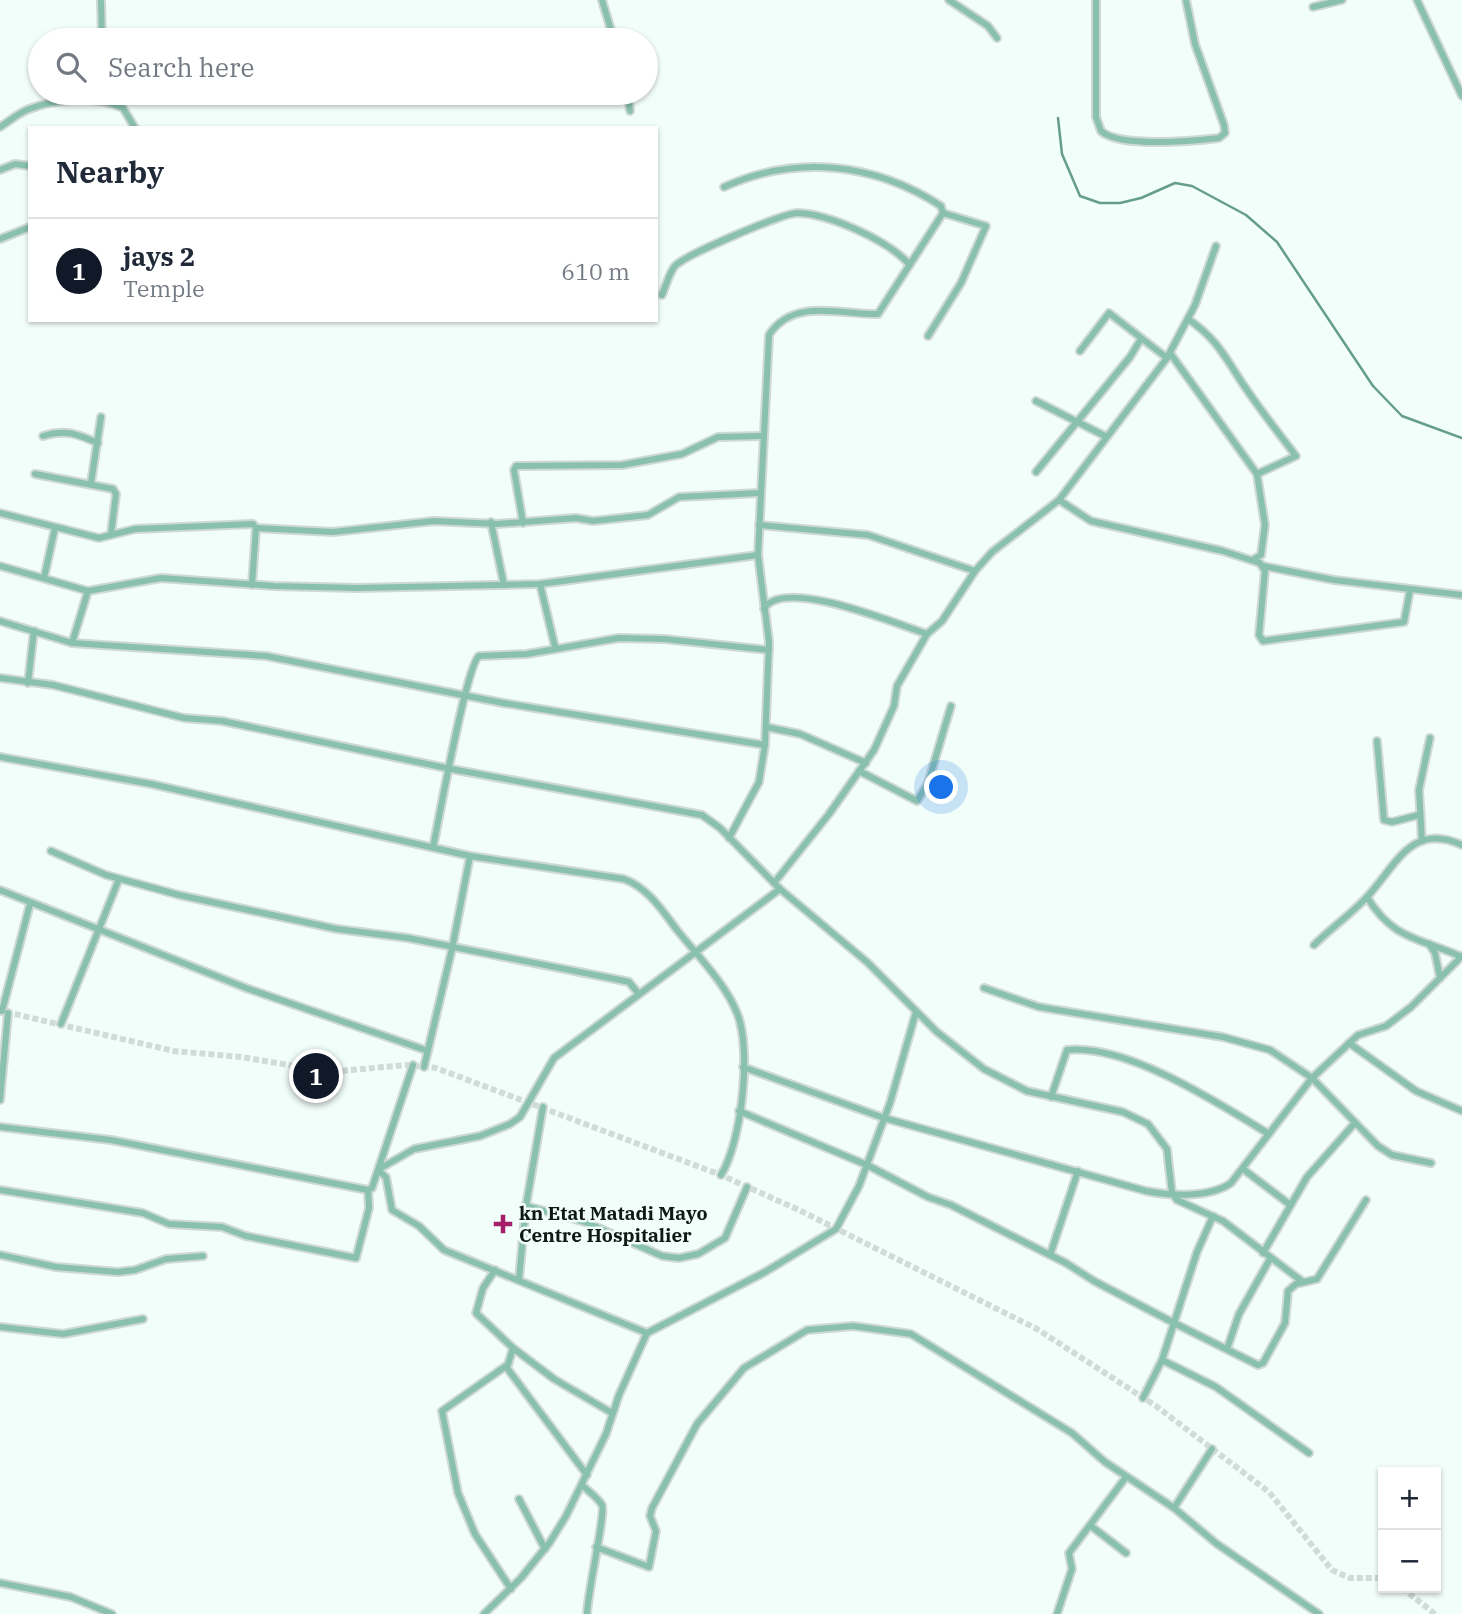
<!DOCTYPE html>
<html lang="en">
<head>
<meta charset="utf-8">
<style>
	body { margin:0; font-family:"IBM Plex Serif",serif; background:#f2f2f3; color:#1f2937 }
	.controls { position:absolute; right:21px; bottom:21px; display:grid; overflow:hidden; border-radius:0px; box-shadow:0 2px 5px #0004 }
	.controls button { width:63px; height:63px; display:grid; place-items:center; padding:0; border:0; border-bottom:2px solid #e0e1e3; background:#fff; color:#1f2937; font:35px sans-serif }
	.you { position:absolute; left:942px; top:788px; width:24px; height:24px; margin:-18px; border:5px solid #fff; border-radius:50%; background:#1a73e8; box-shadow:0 0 0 10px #1a73e833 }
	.badge { display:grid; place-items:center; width:46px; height:46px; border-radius:50%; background:#111827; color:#fff; font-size:23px; font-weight:700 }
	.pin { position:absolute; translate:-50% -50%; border:4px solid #fff; box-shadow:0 2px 7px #0006 }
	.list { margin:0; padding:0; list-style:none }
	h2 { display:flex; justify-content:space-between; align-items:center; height:91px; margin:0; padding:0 28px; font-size:30px }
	h2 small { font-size:23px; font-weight:400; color:#747a83 }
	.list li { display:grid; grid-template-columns:46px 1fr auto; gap:21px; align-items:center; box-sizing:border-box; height:105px; padding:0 28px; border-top:2px solid #e0e1e3 }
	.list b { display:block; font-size:26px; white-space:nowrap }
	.list p { margin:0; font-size:23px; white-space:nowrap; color:#747a83 }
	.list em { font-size:23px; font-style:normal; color:#747a83 }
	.icon { flex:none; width:38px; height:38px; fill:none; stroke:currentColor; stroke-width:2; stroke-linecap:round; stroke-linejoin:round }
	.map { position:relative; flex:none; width:1462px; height:1614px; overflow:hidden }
	.search { position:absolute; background:#fff; box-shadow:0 2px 5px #0004; left:28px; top:28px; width:630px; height:77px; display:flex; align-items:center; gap:18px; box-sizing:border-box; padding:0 24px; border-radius:38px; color:#747a83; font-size:26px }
	.panel { position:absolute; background:#fff; box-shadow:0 2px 5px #0004; left:28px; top:126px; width:630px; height:196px; border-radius:0px }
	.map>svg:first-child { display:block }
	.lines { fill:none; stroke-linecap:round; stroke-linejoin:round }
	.stream { stroke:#669e8b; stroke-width:2.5 }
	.minor-tunnel { stroke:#d0dcd7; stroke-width:6; stroke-dasharray:6 3; stroke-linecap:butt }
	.minor-casing { stroke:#ced9d5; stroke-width:10 }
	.minor { stroke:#89c1ae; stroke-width:6 }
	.poi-dot { fill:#a41e6a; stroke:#f2fef9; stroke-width:2.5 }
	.labels { text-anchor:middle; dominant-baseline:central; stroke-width:5; stroke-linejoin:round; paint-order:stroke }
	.poi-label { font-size:19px; font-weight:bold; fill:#0e1815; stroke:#f2fef9; text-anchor:start }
</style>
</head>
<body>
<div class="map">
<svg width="1462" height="1614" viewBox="0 0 1462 1614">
	<rect width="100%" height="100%" fill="#f2fef9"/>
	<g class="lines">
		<path class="stream" d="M1058 118 1062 154 1080 196 1100 203H1120L1141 198 1175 183 1192 186 1246 215 1277 242 1373 386 1402 416 1462 438"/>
		<g class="minor-tunnel">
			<path d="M6 1012 174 1051 241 1057 330 1072 406 1065 436 1068 721 1175 801 1211 1037 1329 1156 1406 1269 1492 1332 1570 1350 1578H1383"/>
			<path d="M1402 1588 1435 1614"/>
		</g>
		<g class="minor-casing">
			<g id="minor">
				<path d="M101 0 102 40"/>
				<path d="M602 0 614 40"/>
				<path d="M949 0 988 26 997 38"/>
				<path d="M1096 0V117L1101 131C1119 148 1194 141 1219 138L1225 133 1224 125 1195 44 1186 0"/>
				<path d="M1417 0 1462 96"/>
				<path d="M1313 7 1342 0"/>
				<path d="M628 93 630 111"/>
				<path d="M0 127C10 121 18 113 29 109 56 99 97 95 123 108L135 128"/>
				<path d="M0 170 15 164 30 166"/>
				<path d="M724 187C797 154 875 163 941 206L943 213 986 226 961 283 928 336"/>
				<path d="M0 239 30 227"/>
				<path d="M662 295C666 286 669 273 675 266 685 255 783 213 798 213 829 214 887 240 908 263"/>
				<path d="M1188 319C1220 341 1226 360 1247 390 1262 412 1279 434 1296 456L1257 474"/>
				<path d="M1080 351 1109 313 1167 358"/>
				<path d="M1170 353 1257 474 1265 525 1261 555 1254 559"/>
				<path d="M1036 401 1105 436"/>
				<path d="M43 436C66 429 77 434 98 443"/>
				<path d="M1036 472 1130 357 1141 339"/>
				<path d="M35 474 113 489 116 494 111 534"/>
				<path d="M91 483 101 417"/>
				<path d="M1059 500 1091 521 1223 551 1260 563 1265 571 1259 635 1263 641 1404 622 1410 590"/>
				<path d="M0 513 99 538 135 529 253 524 256 528 252 585"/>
				<path d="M491 522 504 585"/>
				<path d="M523 523 514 470 516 466 622 465 682 454 718 437 762 436"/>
				<path d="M759 525 868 535 975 571"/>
				<path d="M256 528 333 532 434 521 497 524 576 518 593 521 648 515 679 497 759 493"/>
				<path d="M0 566 88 591 72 643"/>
				<path d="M1263 566 1334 580 1462 595"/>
				<path d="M44 578 55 528"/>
				<path d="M540 584 555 647"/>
				<path d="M88 591 161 578 274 586 357 588 540 584 758 555"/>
				<path d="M764 609C782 576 897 624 927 634"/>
				<path d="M0 621 72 643 266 656 503 703 765 745"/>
				<path d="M0 678 53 685 184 718 222 721 451 769 702 815 720 828 780 889 867 962 937 1032 984 1069 1027 1091 1123 1112 1148 1124 1167 1149 1172 1193 1177 1200 1223 1221 1303 1282"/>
				<path d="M28 683 34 631"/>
				<path d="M766 727 800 734 866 763"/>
				<path d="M1377 741 1384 820 1392 822 1419 815"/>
				<path d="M0 757 151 784 470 856 624 879C648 888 662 910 677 930 697 955 725 983 737 1013 752 1049 742 1141 721 1175"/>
				<path d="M859 771 917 801 928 783 951 706"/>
				<path d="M729 838 759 782 765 745 769 642 758 555 769 335C793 297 843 315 878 314L943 213"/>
				<path d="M1422 841 1419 790 1430 738"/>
				<path d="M433 847C439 820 466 666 479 656L527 654 619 638 664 639 769 650"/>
				<path d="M51 851 106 875 179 895 337 929 408 938 620 980 629 982 638 993"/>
				<path d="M774 883 829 814 874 750 894 706 897 686 927 634 942 621 975 571 992 552 1059 500 1167 358 1195 305 1216 246"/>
				<path d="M0 890 246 988 428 1051"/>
				<path d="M1367 897C1393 940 1420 938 1462 957"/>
				<path d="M1429 944 1435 953 1440 978"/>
				<path d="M1314 945C1330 929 1350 915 1366 898 1395 868 1410 821 1462 845"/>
				<path d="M984 988 1039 1007 1223 1037 1270 1050 1312 1078 1378 1146 1392 1155 1431 1163"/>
				<path d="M2 1011 30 904"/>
				<path d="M61 1024 119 879"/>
				<path d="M1349 1043 1416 1091 1462 1111"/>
				<path d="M424 1067 452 949 470 856"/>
				<path d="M743 1067 884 1118 1146 1191C1170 1196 1210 1198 1231 1183L1312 1078 1358 1035 1386 1026 1411 1007 1462 956"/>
				<path d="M1051 1097 1067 1050C1128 1044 1218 1103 1269 1134"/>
				<path d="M0 1100 8 1013"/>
				<path d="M739 1111 867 1165 928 1197 951 1205 1066 1263 1094 1281 1174 1323 1162 1360 1143 1398"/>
				<path d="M0 1127 111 1140 368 1190 372 1188 413 1065"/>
				<path d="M381 1168 414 1149 480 1136 510 1124 520 1117 554 1058 780 889"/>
				<path d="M1243 1169 1289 1204"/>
				<path d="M380 1172 386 1177 392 1210 419 1226 444 1250 647 1333"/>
				<path d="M0 1190 143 1213 169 1224 222 1227 246 1236 356 1258 369 1208 368 1190"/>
				<path d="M526 1206 585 1222 662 1256 679 1258 698 1254 725 1238 747 1187"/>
				<path d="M1213 1216 1197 1252 1174 1323 1258 1365 1263 1363 1285 1323 1288 1291 1296 1284 1317 1279 1366 1200"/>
				<path d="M1263 1253 1307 1177 1354 1124"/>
				<path d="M0 1255 56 1267 118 1272 135 1270 166 1259 203 1256"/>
				<path d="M1050 1255 1078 1171"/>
				<path d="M495 1270 483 1288 476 1313 513 1348 507 1368 587 1475"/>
				<path d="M519 1279 526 1206 543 1107"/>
				<path d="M0 1327 63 1334 143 1319"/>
				<path d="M513 1348 554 1379 612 1413"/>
				<path d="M1227 1349 1239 1314 1270 1259"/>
				<path d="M1162 1360 1216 1387 1309 1453"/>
				<path d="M506 1366 442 1411 458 1493 475 1534 511 1589"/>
				<path d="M582 1485C588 1491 598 1498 602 1505 606 1512 587 1596 587 1614"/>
				<path d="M519 1499 545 1549"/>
				<path d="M1174 1508 1212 1449"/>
				<path d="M1091 1526 1126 1553"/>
				<path d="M596 1547 649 1567 656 1531 650 1516 652 1508 697 1424 744 1368 807 1330 853 1326 911 1334 1072 1433 1105 1462 1174 1508 1217 1544 1319 1614"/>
				<path d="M0 1583 71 1597 112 1614"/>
				<path d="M484 1614 521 1578 550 1542 566 1516 606 1434 619 1395 647 1333 765 1272 836 1229 859 1186 890 1103 916 1012"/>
				<path d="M1057 1614 1072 1569 1069 1553 1126 1477"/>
			</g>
		</g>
		<use href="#minor" class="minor"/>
	</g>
	<path class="poi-dot" d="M499.5 1213.5h7v7h7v7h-7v7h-7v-7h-7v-7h7z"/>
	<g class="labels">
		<g class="poi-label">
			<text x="519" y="1213">kn Etat Matadi Mayo<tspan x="519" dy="22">Centre Hospitalier</tspan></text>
		</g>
	</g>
</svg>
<div class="controls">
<button>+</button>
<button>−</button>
</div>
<div class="you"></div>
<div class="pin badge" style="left:316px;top:1076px">1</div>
<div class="search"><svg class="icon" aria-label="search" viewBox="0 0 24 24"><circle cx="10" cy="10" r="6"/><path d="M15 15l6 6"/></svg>Search here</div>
<section class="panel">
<h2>Nearby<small></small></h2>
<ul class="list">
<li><span class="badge">1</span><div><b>jays 2</b><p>Temple</p></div><em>610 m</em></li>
</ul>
</section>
</div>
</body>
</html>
